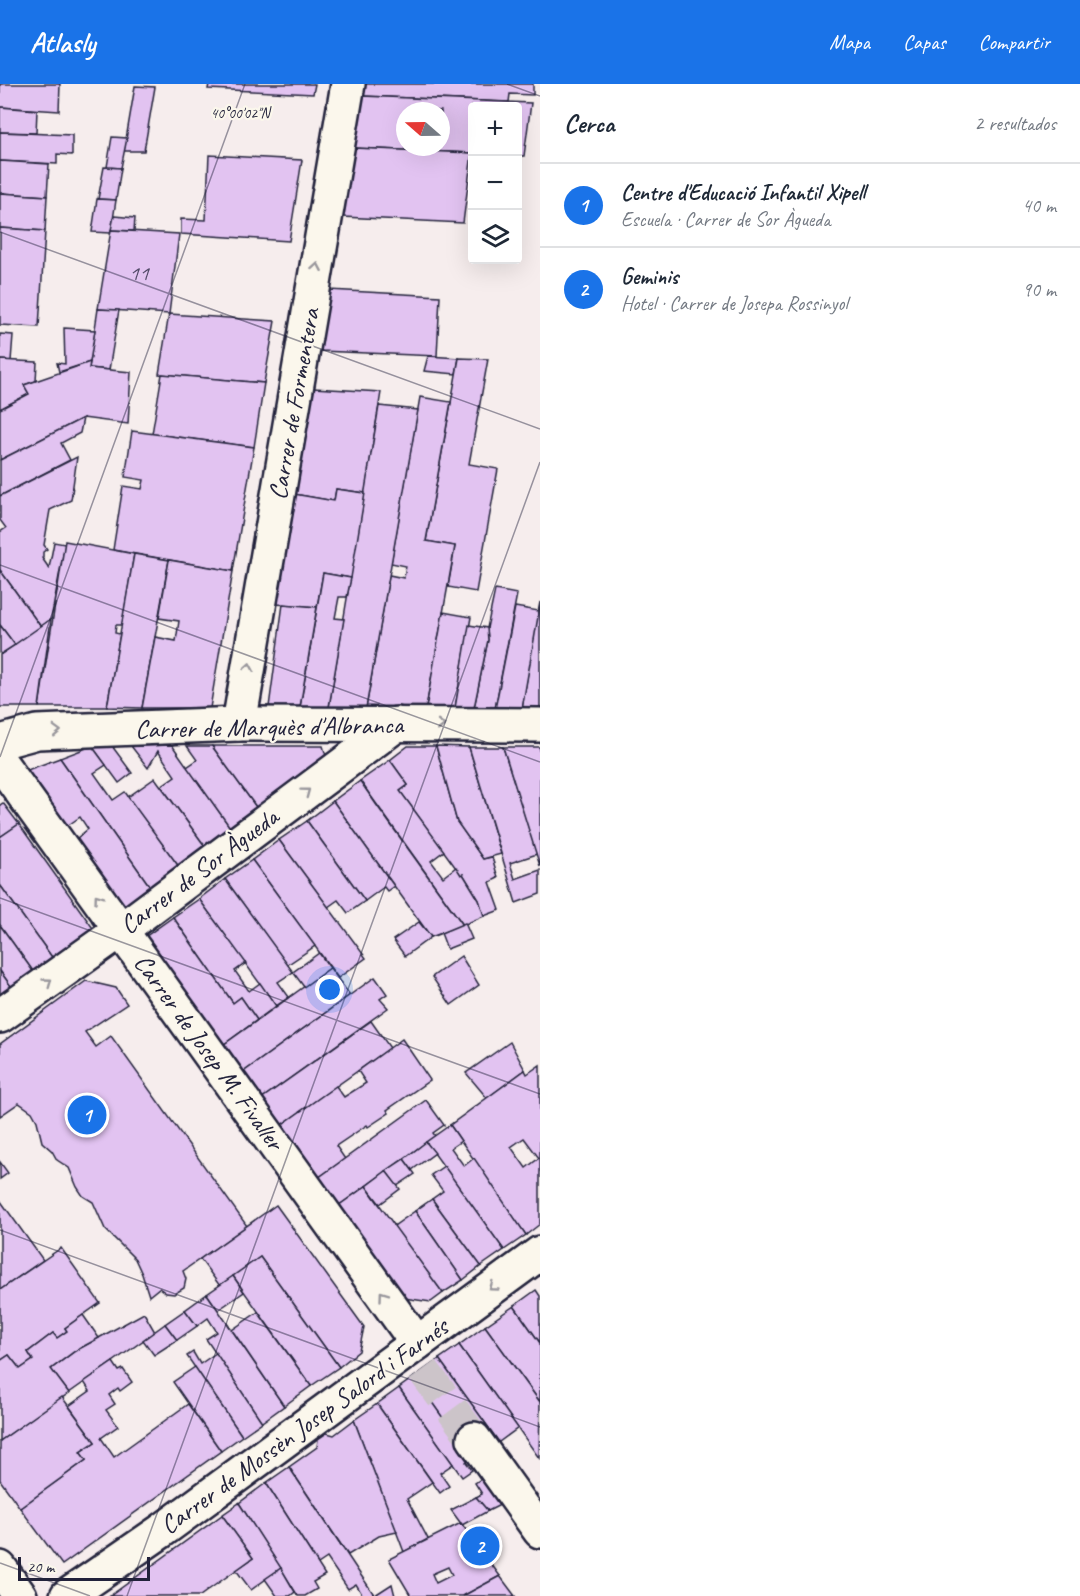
<!DOCTYPE html>
<html lang="es">
<head>
<meta charset="utf-8">
<style>
	body { margin:0; font-family:Caveat,sans-serif; background:#f6f6f7; color:#1f2937 }
	.controls { position:absolute; right:18px; top:18px; display:grid; overflow:hidden; border-radius:6px; box-shadow:0 6px 24px #0002 }
	.controls button { width:54px; height:54px; display:grid; place-items:center; padding:0; border:0; border-bottom:2px solid #e0e1e3; background:#fff; color:#1f2937; font:30px sans-serif }
	.compass { position:absolute; left:396px; top:18px; width:54px; height:54px; border-radius:50%; background:#fff; box-shadow:0 6px 24px #0002; rotate:290deg }
	.scale { position:absolute; left:18px; bottom:15px; width:132px; box-sizing:border-box; padding-left:6px; border:3px solid #22223b; border-top:0; font-size:16px; line-height:21px; white-space:nowrap; color:#22223b; -webkit-text-stroke:4px #fbf7ec; paint-order:stroke }
	.you { position:absolute; left:330px; top:906px; width:21px; height:21px; margin:-15px; border:4px solid #fff; border-radius:50%; background:#1a73e8; box-shadow:0 0 0 9px #1a73e833 }
	.badge { display:grid; place-items:center; width:39px; height:39px; border-radius:50%; background:#1a73e8; color:#fff; font-size:20px; font-weight:700 }
	.pin { position:absolute; translate:-50% -50%; border:3px solid #fff; box-shadow:0 2px 6px #0006 }
	.list { margin:0; padding:0; list-style:none }
	h2 { display:flex; justify-content:space-between; align-items:center; height:78px; margin:0; padding:0 24px; font-size:26px }
	h2 small { font-size:20px; font-weight:400; color:#747a83 }
	.list li { display:grid; grid-template-columns:39px 1fr auto; gap:18px; align-items:center; box-sizing:border-box; height:84px; padding:0 24px; border-top:2px solid #e0e1e3 }
	.list b { display:block; font-size:22px; white-space:nowrap }
	.list p { margin:0; font-size:20px; white-space:nowrap; color:#747a83 }
	.list em { font-size:20px; font-style:normal; color:#747a83 }
	.icon { flex:none; width:33px; height:33px; fill:none; stroke:currentColor; stroke-width:2; stroke-linecap:round; stroke-linejoin:round }
	.map { position:relative; flex:none; width:540px; height:1512px; overflow:hidden }
	header { display:flex; align-items:center; gap:36px; box-sizing:border-box; height:84px; padding:0 30px; background:#1a73e8; color:#fff }
	header strong { font-size:28px }
	nav { display:flex; gap:33px; margin-inline-start:auto; font-size:21px }
	main { display:flex }
	aside { flex:1; background:#fff }
	.map>svg:first-child { display:block }
	.building { fill:#e2c3f1; stroke:#22223b; stroke-width:1.5; fill-rule:evenodd }
	.lines { fill:none; stroke-linecap:round; stroke-linejoin:round }
	.street-tunnel { stroke:#ccc4c9; stroke-width:33; stroke-dasharray:33 16; stroke-linecap:butt }
	.street-casing { stroke:#22223b; stroke-width:38 }
	.secondary-casing { stroke:#22223b; stroke-width:38 }
	.street { stroke:#fbf7ec; stroke-width:33 }
	.secondary { stroke:#fbf7ec; stroke-width:33 }
	.oneway { stroke:#99979c }
	.ticks { fill:none; stroke:#22223b; stroke-width:1.5; stroke-opacity:0.45 }
	.labels { text-anchor:middle; dominant-baseline:central; stroke-width:4.5; stroke-linejoin:round; paint-order:stroke }
	.number-label { font-size:22px; fill:#524a68 }
	.street-label { font-size:26px; fill:#22223b; stroke:#fbf7ec }
	.ticks-label { font-size:15px; text-anchor:middle; fill:#22223b; stroke:#fbf7ec; stroke-width:4.5; stroke-linejoin:round; paint-order:stroke }
</style>
</head>
<body>
<header>
<strong>Atlasly</strong>
<nav><a>Mapa</a><a>Capas</a><a>Compartir</a></nav>
</header>
<main>
<div class="map">
<svg width="540" height="1512" viewBox="0 0 540 1512">
	<rect width="100%" height="100%" fill="#f6eded"/>
	<filter id="ink" filterUnits="userSpaceOnUse"><feTurbulence type="fractalNoise" baseFrequency=".0167" numOctaves="2"/><feDisplacementMap in="SourceGraphic" scale="12" xChannelSelector="R" yChannelSelector="G"/><feConvolveMatrix kernelMatrix="1 2 1 2 8 2 1 2 1" color-interpolation-filters="sRGB"/></filter>
	<g filter="url(#ink)">
		<g class="building">
			<path d="M0 0H60L59 27 0 23Z"/>
			<path d="M209 0H315L313 10 208 5Z"/>
			<path d="M364 0H533V11L510 10 509 18 362 12Z"/>
			<path d="M135 2 155 3 144 67H124Z"/>
			<path d="M362 12 531 19 524 72H518V22H472V69L353 64ZM405 27H441V63H405Z"/>
			<path d="M0 23 37 26 36 49 0 48Z"/>
			<path d="M0 48 72 51V71L57 70V80L0 77Z"/>
			<path d="M112 53 127 54 121 84 107 83Z"/>
			<path d="M353 64 472 69 463 139 343 133Z"/>
			<path d="M209 71 302 76 289 157 181 150V135L206 136Z"/>
			<path d="M0 77 49 80 47 112 0 109Z"/>
			<path d="M104 83 121 84 116 116 98 115Z"/>
			<path d="M0 109 47 112 45 147 0 144Z"/>
			<path d="M97 115 116 116 111 149 92 148Z"/>
			<path d="M114 132 135 134 134 147 111 146Z"/>
			<path d="M0 144 45 147 39 243 0 241Z"/>
			<path d="M111 146 179 150 169 230 98 225Z"/>
			<path d="M329 206 440 212 437 272 320 267Z"/>
			<path d="M98 225 119 226 109 286 89 284Z"/>
			<path d="M169 230 275 237 264 299 159 290Z"/>
			<path d="M64 244 95 246 90 278 59 288 57 279 65 280Z"/>
			<path d="M0 250 13 251 11 277 0 276Z"/>
			<path d="M428 272 459 274 456 290 424 287Z"/>
			<path d="M459 274 488 275 469 380 498 385 476 508 448 503 455 462 426 457Z"/>
			<path d="M0 276 37 278 36 297 24 301 29 310 0 325Z"/>
			<path d="M90 278 89 284 131 288 128 340 83 334 0 376V325L29 310 24 301Z"/>
			<path d="M162 290 264 299 254 363 152 350Z"/>
			<path d="M313 304 381 308 365 409 336 405 334 417 294 410Z"/>
			<path d="M420 313 451 318 426 457 455 462 426 624H366L389 491 404 494 406 482 391 479Z"/>
			<path d="M379 322 418 326 366 624 329 623Z"/>
			<path d="M83 334 80 349 61 359 70 376 0 412V376Z"/>
			<path d="M132 347 254 363 233 487 113 466 123 402 142 405 144 396 125 393Z"/>
			<path d="M77 373 71 416 50 426 44 461 47 465 43 468V473L42 474 49 484 54 458 65 460 51 535 41 543 0 486V448L6 444 0 436V412Z"/>
			<path d="M336 405 365 409 351 494 323 489 317 523 276 520 294 410 334 417Z"/>
			<path d="M65 457 134 470 122 541H116L115 549 120 550 107 623H39Z"/>
			<path d="M134 470 169 476 155 553 142 624 107 623Z"/>
			<path d="M169 476 233 487 210 624H142L155 553 176 557 179 537 159 534Z"/>
			<path d="M0 486 41 543 15 561 0 541Z"/>
			<path d="M323 489 351 494 347 513H339L335 534 344 535 329 623H300Z"/>
			<path d="M495 506 517 510 495 625 474 624 488 556 487 544Z"/>
			<path d="M540 518V625H522L535 545Z"/>
			<path d="M283 520 317 523 300 623H269Z"/>
			<path d="M515 523 539 527 522 625H495Z"/>
			<path d="M443 528 471 533 455 624H426Z"/>
			<path d="M51 535 39 623H0V571Z"/>
			<path d="M0 541 15 561 1 570 0 569Z"/>
			<path d="M469 541 487 544 488 556 474 624H455Z"/>
			<path d="M172 661 232 746 207 765 161 702 175 692 158 667 148 684 131 662Z"/>
			<path d="M92 662H112L132 689 119 699Z"/>
			<path d="M92 662 106 681 94 689 113 716 125 708 180 784 151 804 60 674Z"/>
			<path d="M187 662H212L259 727 232 746 187 683 197 676Z"/>
			<path d="M212 662H323L328 678 259 727Z"/>
			<path d="M408 662H436L457 738 483 775 492 773 498 794 490 798 500 826 484 832 479 816 463 790 461 791 400 707 408 701 390 676Z"/>
			<path d="M436 662 469 663 501 770 483 775 457 738Z"/>
			<path d="M469 663H503L537 770 510 779 515 795 540 786V810L516 819Z"/>
			<path d="M503 663H539L540 665V782Z"/>
			<path d="M60 674 151 804 125 823 76 755 88 745 80 733 67 742 27 686Z"/>
			<path d="M390 676 408 701 400 707 444 767 431 777 443 793 456 783 461 791 463 790 479 816 484 832 463 841 360 697Z"/>
			<path d="M155 694 207 765 180 784 128 713Z"/>
			<path d="M360 697 378 723 463 841 431 853 353 745 333 717Z"/>
			<path d="M333 717 394 802 387 807 384 803 365 817 307 737Z"/>
			<path d="M3 719 19 740 0 753V721Z"/>
			<path d="M307 737 365 817 348 829 338 816 328 823 279 756Z"/>
			<path d="M19 740 95 847 54 876 0 801V753Z"/>
			<path d="M279 756 366 874 338 894 252 776Z"/>
			<path d="M252 776 315 862 287 881 225 795Z"/>
			<path d="M225 795 293 888 278 898 289 913 276 922 199 815Z"/>
			<path d="M0 801 54 876 35 890 0 841Z"/>
			<path d="M199 815 246 879 235 887 249 907 260 899 276 922 257 936 241 913 233 919 173 833Z"/>
			<path d="M173 833 233 919 241 913 257 936 223 961 145 853Z"/>
			<path d="M419 838 431 853 405 872 393 856Z"/>
			<path d="M465 839 472 855 447 865 441 849Z"/>
			<path d="M0 841 35 890 13 905 0 887Z"/>
			<path d="M319 869 330 884 304 903 293 888Z"/>
			<path d="M461 872 479 901 451 921 432 893Z"/>
			<path d="M330 884 350 911 242 989 223 961Z"/>
			<path d="M0 887 13 905 0 915Z"/>
			<path d="M375 893 387 910 380 915 388 924 261 1015 242 989Z"/>
			<path d="M86 897 116 904 127 920 85 948 96 963 111 952 247 1142 183 1187 186 1195 184 1204 174 1210 166 1209 159 1204 149 1212 142 1190 135 1175 105 1145 93 1118 83 1112 77 1103 69 1084 57 1076 52 1067 42 1058 37 1037 32 1028 19 1019 0 1032V960Z"/>
			<path d="M371 937 390 964 280 1042 261 1015Z"/>
			<path d="M402 955 430 996 387 1026 389 1029 368 1043 367 1041 336 1062 345 1075 318 1094 280 1042 336 1002 344 1013 366 999 358 987Z"/>
			<path d="M510 958 525 986 487 1014 466 989Z"/>
			<path d="M540 981V1140L526 1151 450 1041 525 986 527 990ZM524 1054 539 1074 526 1084 511 1063Z"/>
			<path d="M426 1016 444 1041 433 1049 435 1052 338 1122 318 1094Z"/>
			<path d="M450 1041 461 1057 451 1064 464 1082 474 1074 526 1151 504 1166 426 1058Z"/>
			<path d="M426 1058 435 1069 412 1086 404 1075Z"/>
			<path d="M404 1075 415 1090 397 1102 386 1087Z"/>
			<path d="M0 1078 8 1089 0 1095Z"/>
			<path d="M444 1082 504 1166 481 1182 432 1115 443 1107 431 1091Z"/>
			<path d="M386 1087 400 1105 380 1120 366 1102Z"/>
			<path d="M366 1102 443 1209 431 1218 404 1214 338 1122Z"/>
			<path d="M432 1115 481 1182 463 1196 415 1127Z"/>
			<path d="M0 1116 43 1176 0 1206Z"/>
			<path d="M276 1121 364 1243 359 1267 339 1283 260 1173 220 1202 200 1175Z"/>
			<path d="M415 1127 463 1196 443 1209 394 1142Z"/>
			<path d="M61 1164 100 1219 65 1244 67 1247 57 1254 53 1249 28 1268 33 1276 20 1285 9 1271 0 1277V1206Z"/>
			<path d="M260 1173 339 1283 311 1302 233 1192Z"/>
			<path d="M233 1192 244 1208 218 1226 207 1210Z"/>
			<path d="M536 1206 540 1212V1259L514 1222Z"/>
			<path d="M207 1210 284 1322 262 1338 206 1255 217 1248 208 1234 197 1242 185 1226Z"/>
			<path d="M514 1222 540 1259V1318L485 1242Z"/>
			<path d="M185 1226 197 1242 177 1256 165 1240Z"/>
			<path d="M258 1228 311 1302 284 1322 232 1246Z"/>
			<path d="M144 1229 155 1248 69 1309 51 1285 75 1267Z"/>
			<path d="M83 1231 99 1254 75 1267 51 1285 69 1309 0 1357V1277L9 1271 20 1285 33 1276 28 1268 53 1249 57 1254 67 1247 65 1244Z"/>
			<path d="M165 1240 177 1256 154 1271 143 1256Z"/>
			<path d="M485 1242 540 1318 539 1374 459 1261Z"/>
			<path d="M459 1261 518 1344 499 1358 439 1275Z"/>
			<path d="M193 1268 200 1280 216 1269 262 1338 242 1352 187 1272Z"/>
			<path d="M439 1275 489 1344 463 1363 414 1293Z"/>
			<path d="M113 1278 119 1287 123 1285 132 1298 120 1307 118 1304 109 1311 115 1320 106 1326 118 1342 101 1354 114 1373 188 1320 221 1367 62 1481 20 1424 86 1376 80 1368 95 1358 69 1322 90 1307 84 1298Z"/>
			<path d="M195 1283 242 1352 221 1367 173 1298Z"/>
			<path d="M414 1293 472 1375 466 1378 472 1386 462 1393 399 1304Z"/>
			<path d="M399 1304 453 1380 440 1389 449 1402 440 1409 377 1320Z"/>
			<path d="M62 1313 95 1358 80 1368 86 1376 20 1424 0 1396V1357Z"/>
			<path d="M377 1320 432 1398 407 1415 428 1455 404 1468 354 1336Z"/>
			<path d="M354 1336 397 1448 379 1452 348 1471 289 1383 317 1363 318 1355 327 1349 334 1351Z"/>
			<path d="M289 1383 358 1487 375 1512H363L356 1500 348 1505 327 1474 318 1480 266 1399Z"/>
			<path d="M484 1393 504 1419 488 1427 476 1413 482 1410 475 1399Z"/>
			<path d="M266 1399 325 1491 313 1498 317 1505 305 1512H298L239 1419Z"/>
			<path d="M476 1413 488 1427 462 1441 451 1426Z"/>
			<path d="M239 1419 281 1484 251 1506 236 1486 253 1474 222 1431Z"/>
			<path d="M222 1431 253 1474 211 1504 200 1512H110Z"/>
			<path d="M461 1439 500 1492 463 1512H411L389 1475ZM448 1483 452 1491 436 1499 432 1490Z"/>
			<path d="M281 1484 295 1508 290 1512H277L265 1495Z"/>
			<path d="M500 1492 515 1512H463L474 1506Z"/>
			<path d="M392 1500 395 1512H375V1511Z"/>
		</g>
		<g class="lines">
			<path class="street-tunnel" d="M423 1286 474 1355"/>
			<g class="street-casing">
				<g id="street">
					<path d="M239 640 348 0"/>
					<path d="M0 658 37 648 239 640 540 641"/>
					<path d="M0 678 417 1259"/>
					<path d="M0 932 121 846 397 640"/>
					<path d="M474 1355 540 1447"/>
					<path d="M67 1512 160 1448 540 1169"/>
				</g>
			</g>
			<g class="secondary-casing">
				<path id="secondary" d="M0 1484 20 1512"/>
			</g>
			<use href="#street" class="street"/>
			<use href="#secondary" class="secondary"/>
		</g>
		<defs><path id="oneway-chevron" d="M-2-3.5L2.5 0L-2 3.5" fill="none" stroke-width="1.6" stroke-linecap="round" stroke-linejoin="round" transform="scale(1.5)"/></defs>
		<g class="oneway">
			<use href="#oneway-chevron" transform="translate(317 183) rotate(-80)"/>
			<use href="#oneway-chevron" transform="translate(249 583) rotate(-80)"/>
			<use href="#oneway-chevron" transform="translate(441 641)"/>
			<use href="#oneway-chevron" transform="translate(57 647) rotate(-2)"/>
			<use href="#oneway-chevron" transform="translate(306 708) rotate(-37)"/>
			<use href="#oneway-chevron" transform="translate(98 814) rotate(-126)"/>
			<use href="#oneway-chevron" transform="translate(48 898) rotate(-36)"/>
			<use href="#oneway-chevron" transform="translate(493 1203) rotate(144)"/>
			<use href="#oneway-chevron" transform="translate(383 1211) rotate(-126)"/>
		</g>
	</g>
	<path class="ticks" d="M507 0 540 12M0 148 540 345M0 481 540 678M0 673 245 0M0 814 540 1010M0 1146 540 1343M0 1479 90 1512M127 1512 540 378"/>
	<g class="labels">
		<g class="number-label">
			<text x="139" y="189">11</text>
		</g>
		<g class="street-label">
			<text transform="translate(294 320) rotate(-80)">Carrer de Formentera</text>
			<text transform="translate(269 643) rotate(-1)">Carrer de Marquès d'Albranca</text>
			<text transform="translate(199 787) rotate(-37)">Carrer de Sor Àgueda</text>
			<text transform="translate(209 968) rotate(54)">Carrer de Josep M. Fivaller</text>
			<text transform="translate(304 1342) rotate(-36)">Carrer de Mossèn Josep Salord i Farnés</text>
		</g>
	</g>
	<g class="ticks-label">
		<text x="240" y="34">40°00'02"N</text>
	</g>
</svg>
<div class="controls">
<button>+</button>
<button>−</button>
<button><svg class="icon" aria-label="layers" viewBox="0 0 24 24"><path d="M12 4l9 5-9 5-9-5zM3 14l9 5 9-5"/></svg></button>
</div>
<svg class="compass" viewBox="-18 -18 36 36"><path d="M0-13l5 13h-10z" fill="#e53935"/><path d="M0 13l5-13h-10z" fill="#747a83"/></svg>
<div class="scale">20 m</div>
<div class="you"></div>
<div class="pin badge" style="left:87px;top:1031px">1</div>
<div class="pin badge" style="left:480px;top:1462px">2</div>
</div>
<aside>
<h2>Cerca<small>2 resultados</small></h2>
<ul class="list">
<li><span class="badge">1</span><div><b>Centre d'Educació Infantil Xipell</b><p>Escuela · Carrer de Sor Àgueda</p></div><em>40 m</em></li>
<li><span class="badge">2</span><div><b>Geminis</b><p>Hotel · Carrer de Josepa Rossinyol</p></div><em>90 m</em></li>
</ul>
</aside>
</main>
</body>
</html>
